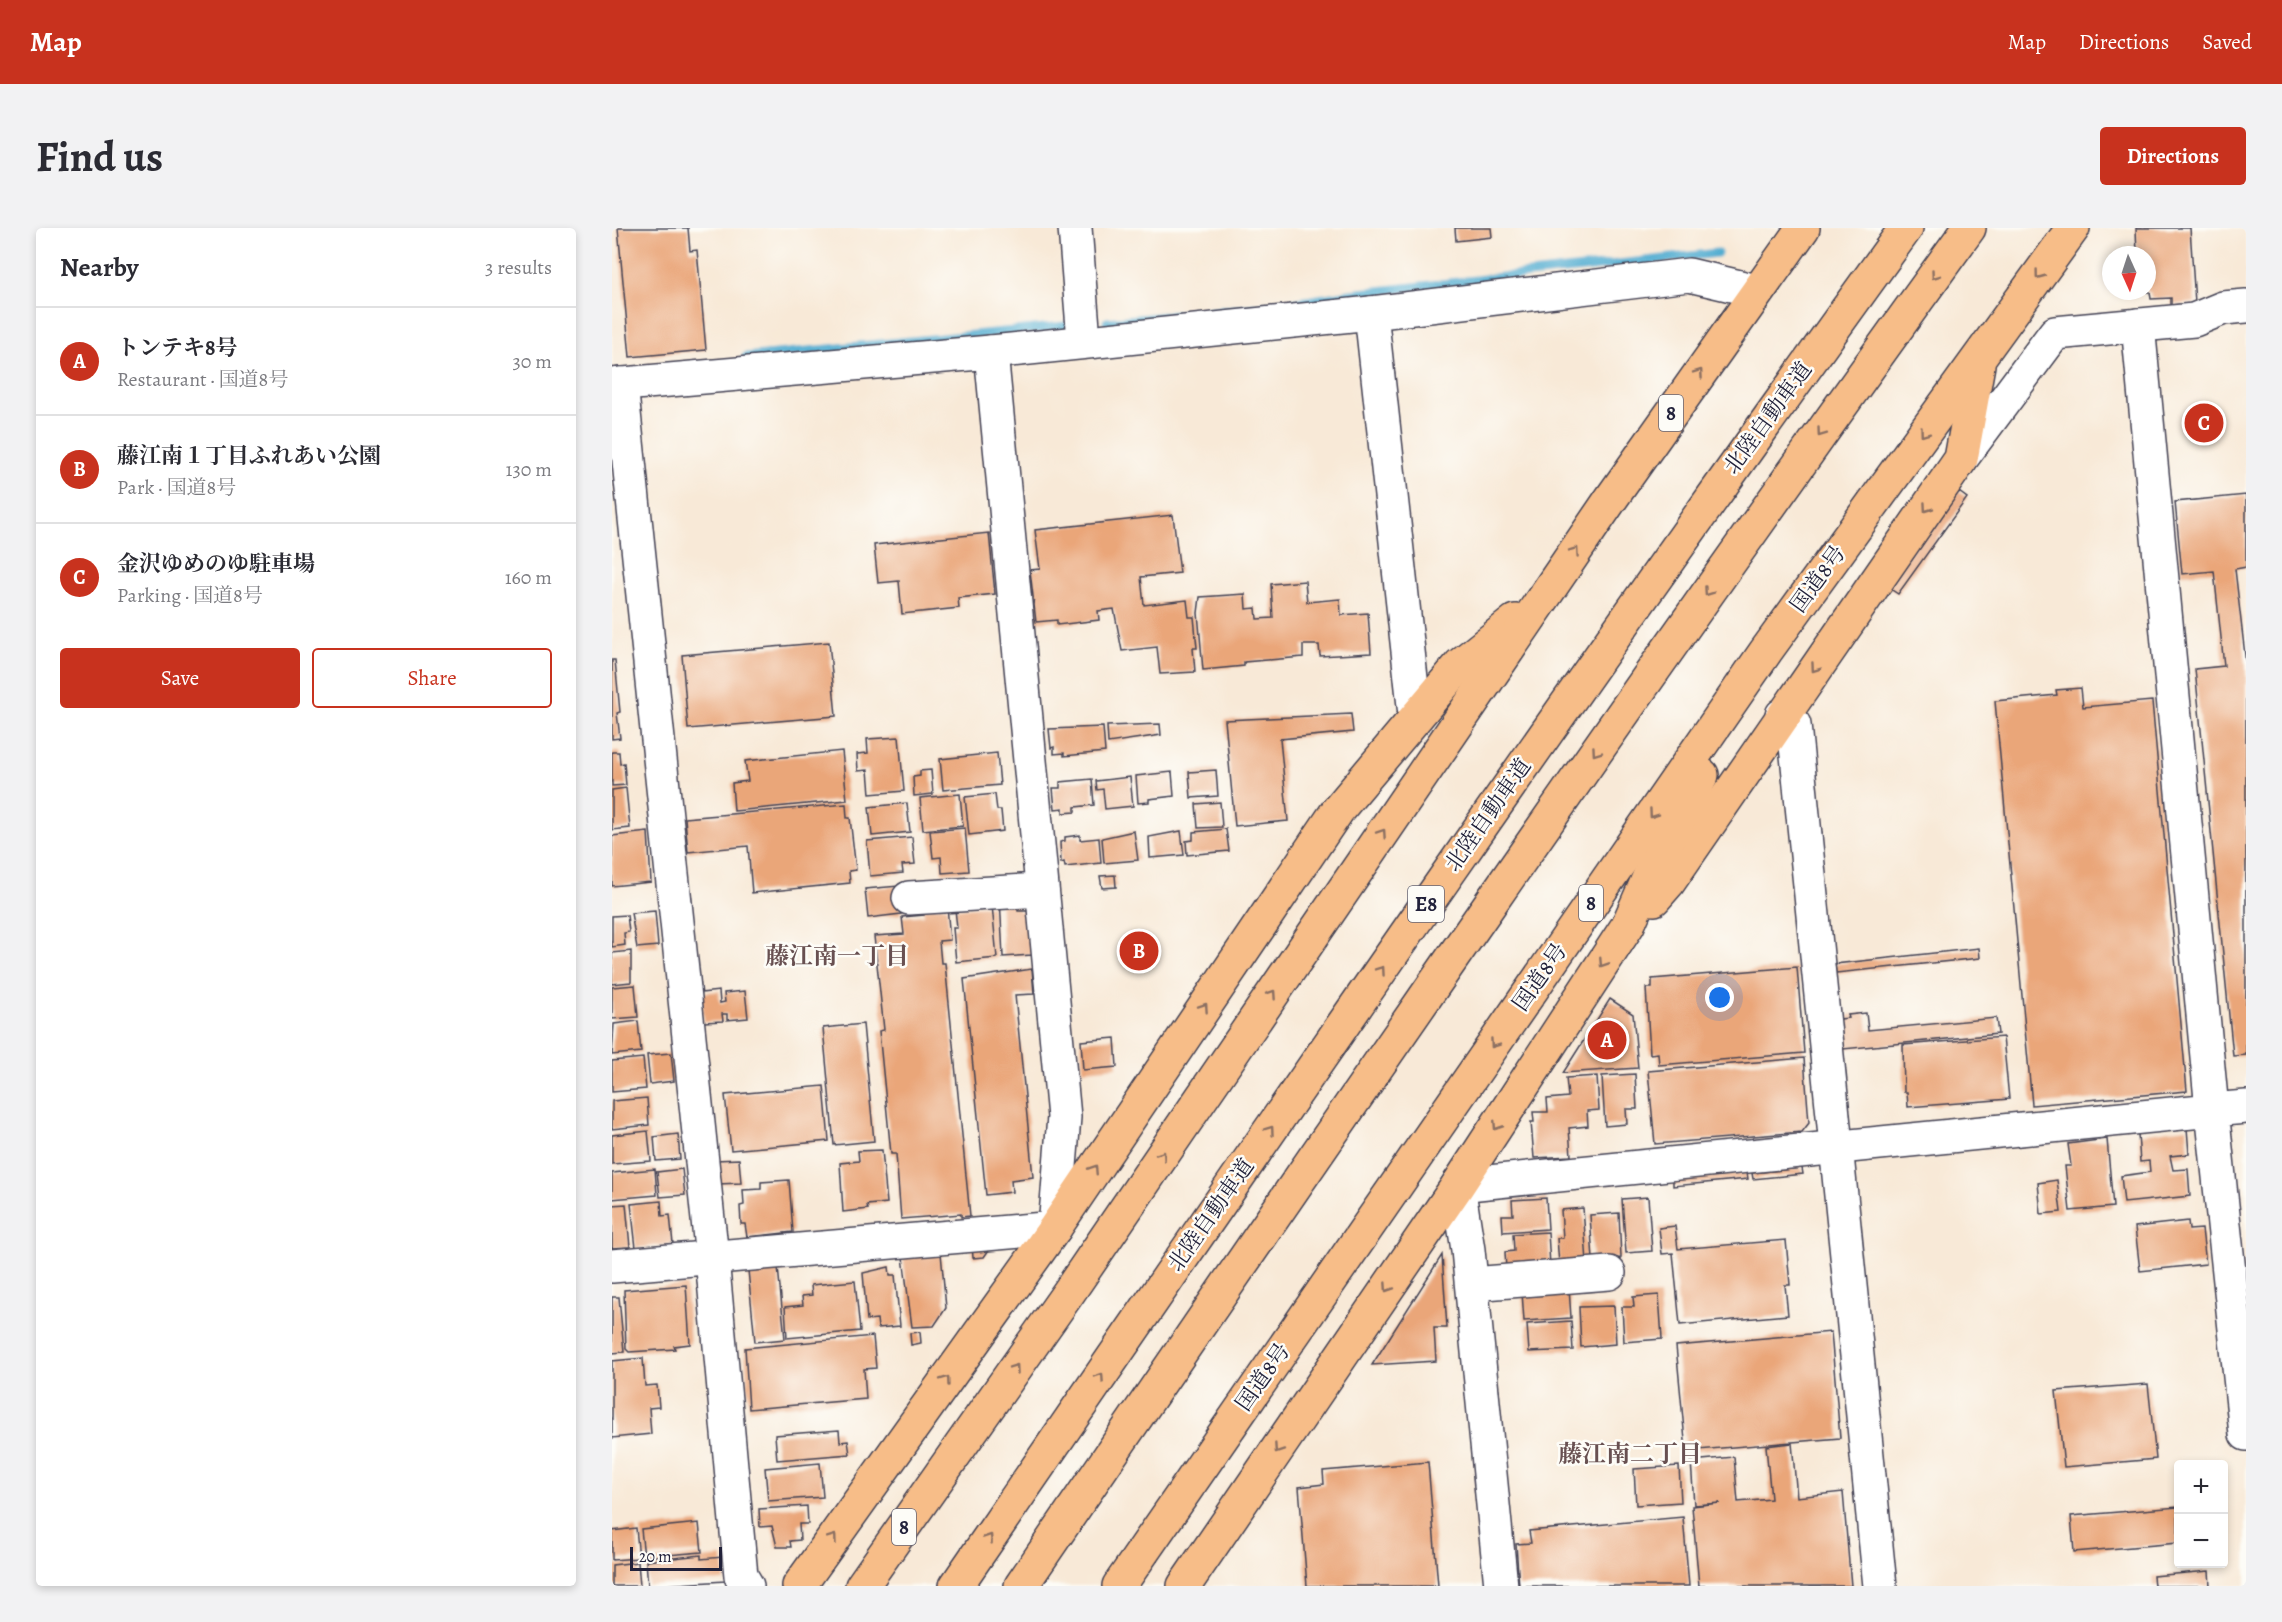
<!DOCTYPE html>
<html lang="en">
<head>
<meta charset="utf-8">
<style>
	body { margin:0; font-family:Alegreya,"Noto Serif JP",serif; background:#f2f2f3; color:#2b2b33 }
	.controls { position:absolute; right:18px; bottom:18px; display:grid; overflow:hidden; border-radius:6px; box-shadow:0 3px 9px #0003 }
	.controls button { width:54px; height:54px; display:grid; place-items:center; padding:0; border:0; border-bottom:2px solid #e1e1e2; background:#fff; color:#2b2b33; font:30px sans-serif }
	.compass { position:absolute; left:1490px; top:18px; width:54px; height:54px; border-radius:50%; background:#fff; box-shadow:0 3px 9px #0003; rotate:177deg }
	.scale { position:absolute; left:18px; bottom:15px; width:92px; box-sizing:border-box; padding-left:6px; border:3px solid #22223b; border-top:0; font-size:16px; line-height:21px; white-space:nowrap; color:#22223b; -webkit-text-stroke:4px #fdfcf7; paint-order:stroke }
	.you { position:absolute; left:1108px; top:770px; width:21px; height:21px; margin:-15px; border:4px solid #fff; border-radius:50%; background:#1a73e8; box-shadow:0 0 0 9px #1a73e833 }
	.badge { display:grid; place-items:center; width:39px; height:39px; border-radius:50%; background:#c8321e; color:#fff; font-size:20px; font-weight:700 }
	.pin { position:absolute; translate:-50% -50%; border:3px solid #fff; box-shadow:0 2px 6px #0006 }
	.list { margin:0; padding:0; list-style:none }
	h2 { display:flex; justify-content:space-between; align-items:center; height:78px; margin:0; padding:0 24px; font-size:26px }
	h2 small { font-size:20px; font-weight:400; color:#7c7c81 }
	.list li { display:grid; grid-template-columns:39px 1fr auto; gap:18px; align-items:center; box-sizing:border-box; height:108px; padding:0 24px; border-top:2px solid #e1e1e2 }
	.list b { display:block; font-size:22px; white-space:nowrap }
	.list p { margin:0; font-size:20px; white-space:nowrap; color:#7c7c81 }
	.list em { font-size:20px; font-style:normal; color:#7c7c81 }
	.actions { display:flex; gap:12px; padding:18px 24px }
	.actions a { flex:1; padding:14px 0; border:2px solid #c8321e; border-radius:6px; text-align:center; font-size:21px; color:#c8321e }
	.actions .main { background:#c8321e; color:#fff }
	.map { position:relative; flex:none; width:1634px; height:1358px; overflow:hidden; border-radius:6px }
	header { display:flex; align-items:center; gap:36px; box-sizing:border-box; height:84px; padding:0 30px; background:#c8321e; color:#fff }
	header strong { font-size:28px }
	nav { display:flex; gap:33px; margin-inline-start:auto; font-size:21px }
	.intro { display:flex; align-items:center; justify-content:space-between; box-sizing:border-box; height:144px; padding:0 36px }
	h1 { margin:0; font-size:42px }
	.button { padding:15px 27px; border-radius:6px; background:#c8321e; color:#fff; font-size:21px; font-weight:700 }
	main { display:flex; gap:36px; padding:0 36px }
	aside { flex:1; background:#fff; border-radius:6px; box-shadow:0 3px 9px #0003 }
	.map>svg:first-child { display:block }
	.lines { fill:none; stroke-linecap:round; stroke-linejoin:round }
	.stream { stroke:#53add1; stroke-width:9 }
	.building { fill:#eaa679 }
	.minor-casing { stroke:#424052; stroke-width:36 }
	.trunk-casing { stroke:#424052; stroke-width:36 }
	.motorway-casing { stroke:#424052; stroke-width:36 }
	.minor { stroke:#fff; stroke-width:33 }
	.trunk { stroke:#f7bd88; stroke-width:33 }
	.motorway { stroke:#f7bd88; stroke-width:33 }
	.oneway { stroke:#8c7062 }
	.labels { text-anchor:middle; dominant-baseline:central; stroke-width:5; stroke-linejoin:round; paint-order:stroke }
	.shield { fill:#fdfcf7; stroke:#646373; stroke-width:1.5 }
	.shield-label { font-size:21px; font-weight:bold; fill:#22223b }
	.street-label { font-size:22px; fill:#22223b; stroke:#fdfcf7 }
	.neighbourhood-label { font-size:24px; font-weight:bold; fill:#685051; stroke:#fdfcf7 }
</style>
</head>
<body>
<header>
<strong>Map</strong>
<nav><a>Map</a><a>Directions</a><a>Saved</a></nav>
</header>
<div class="intro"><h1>Find us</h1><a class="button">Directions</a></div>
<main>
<aside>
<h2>Nearby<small>3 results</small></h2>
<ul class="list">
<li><span class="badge">A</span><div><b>トンテキ8号</b><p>Restaurant · 国道8号</p></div><em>30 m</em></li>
<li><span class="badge">B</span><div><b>藤江南１丁目ふれあい公園</b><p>Park · 国道8号</p></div><em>130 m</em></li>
<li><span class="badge">C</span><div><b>金沢ゆめのゆ駐車場</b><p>Parking · 国道8号</p></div><em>160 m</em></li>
</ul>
<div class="actions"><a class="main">Save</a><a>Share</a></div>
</aside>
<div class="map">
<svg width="1634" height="1358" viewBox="0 0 1634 1358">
	<rect width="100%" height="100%" fill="#fdfcf7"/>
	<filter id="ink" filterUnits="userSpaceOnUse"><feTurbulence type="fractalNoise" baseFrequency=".0167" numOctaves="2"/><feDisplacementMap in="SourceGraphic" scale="12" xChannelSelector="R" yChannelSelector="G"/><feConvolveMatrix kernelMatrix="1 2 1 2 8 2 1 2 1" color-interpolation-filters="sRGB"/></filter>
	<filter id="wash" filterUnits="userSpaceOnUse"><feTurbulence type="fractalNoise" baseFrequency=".008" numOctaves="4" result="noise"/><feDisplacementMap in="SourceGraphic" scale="24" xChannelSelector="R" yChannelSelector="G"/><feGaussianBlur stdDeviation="1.35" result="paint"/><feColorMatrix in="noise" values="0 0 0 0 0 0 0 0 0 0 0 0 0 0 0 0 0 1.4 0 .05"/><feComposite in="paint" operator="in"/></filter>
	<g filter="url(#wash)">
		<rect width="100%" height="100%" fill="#f8e9d7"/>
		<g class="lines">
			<!-- stream -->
			<g class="stream">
				<polyline points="495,94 663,78 739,66 1105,25"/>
				<polyline points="134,129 453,98"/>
			</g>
		</g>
		<g id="blocks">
			<!-- building -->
			<g class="building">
				<polygon points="6,0 76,0 78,23 85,22 94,122 18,129"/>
				<polygon points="843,0 879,0 880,9 844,13"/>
				<polygon points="1524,0 1578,0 1583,75 1559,77 1559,70 1539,71 1538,64 1535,64 1535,27 1525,27"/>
				<polygon points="1343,261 1355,270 1286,366 1274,358"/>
				<polygon points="1634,267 1634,339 1623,341 1634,436 1634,827 1621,828 1583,441 1612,438 1602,343 1570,346 1563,274"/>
				<polygon points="561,287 568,345 529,349 532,377 575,372 577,389 582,389 585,420 581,420 583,444 548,446 545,419 510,423 502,381 486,383 487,392 445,397 445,392 424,394 418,342 428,341 423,302"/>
				<polygon points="377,305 383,366 346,370 347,380 290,386 287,353 266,355 262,317"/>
				<polygon points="693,353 695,374 728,371 729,387 756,385 759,425 708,428 707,417 691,417 691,429 632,434 632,438 591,442 586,385 588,369 633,366 634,381 644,380 645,391 661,390 659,356"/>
				<polygon points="217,414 224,488 76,501 70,427"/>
				<polygon points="0,432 3,432 8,484 5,485 8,510 0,511"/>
				<polygon points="1469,460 1471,479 1540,473 1575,863 1420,877 1383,473 1445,467 1444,462"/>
				<polygon points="739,486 741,504 668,511 676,593 623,598 613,492"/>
				<polygon points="548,496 549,507 496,515 495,498"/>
				<polygon points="491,499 493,524 452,528 452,525 442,526 442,519 439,520 437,501"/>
				<polygon points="287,509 292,563 258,566 256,542 246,543 245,526 256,525 255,511"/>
				<polygon points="230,523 235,572 122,583 120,555 136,553 133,533"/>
				<polygon points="0,524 7,524 8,536 12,535 14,557 0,558"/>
				<polygon points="385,525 388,557 331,562 328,531"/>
				<polygon points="319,542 321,566 302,568 301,549 308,548 308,543"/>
				<polygon points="604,542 606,568 579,570 577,544"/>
				<polygon points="560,544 562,568 537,571 537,574 526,575 524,548"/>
				<polygon points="518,549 521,578 493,581 491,561 485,562 484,553"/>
				<polygon points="480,551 482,577 463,579 463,584 451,585 451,580 443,581 441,560 448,560 448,554"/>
				<polygon points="14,560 18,600 0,602 0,562"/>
				<polygon points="348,566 351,598 311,602 308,570"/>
				<polygon points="383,566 385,582 389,582 391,603 357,607 353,569"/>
				<polygon points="608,574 610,599 586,600 584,576"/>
				<polygon points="295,575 298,604 260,608 257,579"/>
				<polygon points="234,576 235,590 238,590 244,642 237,643 238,655 140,665 136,618 76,624 73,590"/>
				<polygon points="353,600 357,643 330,645 329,629 321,630 318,603"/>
				<polygon points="614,601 617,623 575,627 574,613 581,612 581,604"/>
				<polygon points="522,603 526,632 492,635 490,610"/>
				<polygon points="569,603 572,627 538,630 537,609"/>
				<polygon points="36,604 39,654 0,658 0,608"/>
				<polygon points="468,607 468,612 487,610 489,635 453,639 452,634 449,635 448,614 453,613 453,609"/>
				<polygon points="300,609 303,636 290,637 291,645 258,648 255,613"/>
				<polygon points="503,647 504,659 490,660 488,648"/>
				<polygon points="287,658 289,686 256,690 253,661"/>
				<polygon points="405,669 406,683 417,683 420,727 391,729 388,670"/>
				<polygon points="380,677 385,730 344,734 341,700 345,700 343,681"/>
				<polygon points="335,678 338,712 327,713 329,735 333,735 358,988 349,989 349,986 289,991 284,926 279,926 267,803 272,802 262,708 292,706 290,689 312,687 311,680"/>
				<polygon points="43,683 46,718 25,720 19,685"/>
				<polygon points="15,687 17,704 12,705 13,717 0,719 0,688"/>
				<polygon points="1367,720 1368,730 1224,745 1223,736"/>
				<polygon points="19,723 19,754 0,756 0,725"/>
				<polygon points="1185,739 1192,825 1047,837 1046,825 1038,826 1034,760 1040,760 1040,751"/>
				<polygon points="420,741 422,766 403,767 421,949 399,952 400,964 374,967 352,751"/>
				<polygon points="23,757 26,789 0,791 0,759"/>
				<polygon points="107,763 108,775 113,774 112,765 133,763 136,790 115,792 115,786 110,786 111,793 92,794 89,765"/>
				<polygon points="998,771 1021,786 1026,840 951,845"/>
				<polygon points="1254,785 1256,802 1384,790 1386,806 1231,821 1228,791 1237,790 1236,787"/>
				<polygon points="26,793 29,824 0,827 2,796"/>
				<polygon points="251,796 262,913 222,917 211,800"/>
				<polygon points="1391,809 1397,871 1296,879 1295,864 1292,864 1291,817"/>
				<polygon points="503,810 505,839 471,842 469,813"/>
				<polygon points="59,825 62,853 38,856 35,827"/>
				<polygon points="31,830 34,861 0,864 0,833"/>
				<polygon points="1192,830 1197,895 1190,904 1043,916 1036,843"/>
				<polygon points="1023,846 1025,881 1014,881 1015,896 993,898 990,848"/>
				<polygon points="985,848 987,882 975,883 976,898 957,900 959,928 922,930 919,894 922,894 921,884 936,884 935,871 956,869 954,850"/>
				<polygon points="212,858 217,913 119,922 113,867"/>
				<polygon points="35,870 37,897 0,901 0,873"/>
				<polygon points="1575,900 1577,926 1558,928 1561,942 1576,941 1578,968 1512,975 1509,948 1538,944 1537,933 1528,934 1526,906"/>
				<polygon points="36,903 39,933 0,936 0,907"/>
				<polygon points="66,906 68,931 44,933 42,909"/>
				<polygon points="1495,911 1501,979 1458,983 1453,938 1459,938 1456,916"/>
				<polygon points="270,922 275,975 255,977 256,981 231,984 228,935 247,933 246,923"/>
				<polygon points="127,931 129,955 106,956 104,932"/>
				<polygon points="1190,940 1191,946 1141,951 1140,945"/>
				<polygon points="43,941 45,967 0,971 0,945"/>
				<polygon points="70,941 73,967 48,969 45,944"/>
				<polygon points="1135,945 1136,951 1061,958 1061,952"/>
				<polygon points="177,952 181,1004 135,1009 133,996 129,996 128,978 132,977 131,962 149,961 149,954"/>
				<polygon points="1445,952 1449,984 1429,986 1426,955"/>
				<polygon points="1036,969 1040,1023 1014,1025 1010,971"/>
				<polygon points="934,970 936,1001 891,1004 890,987 901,987 900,972"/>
				<polygon points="49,973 50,988 58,987 61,1016 24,1020 19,976"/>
				<polygon points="14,976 18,1019 0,1020 0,977"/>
				<polygon points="971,980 975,1034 947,1036 945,1010 951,1010 949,982"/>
				<polygon points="1007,985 1009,1030 981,1032 978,987"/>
				<polygon points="1576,993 1577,1002 1590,1001 1594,1036 1528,1043 1523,999"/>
				<polygon points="1063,998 1066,1021 1174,1012 1178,1057 1173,1057 1176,1087 1068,1097 1061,1025 1050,1026 1047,1000"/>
				<polygon points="936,1004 938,1038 894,1041 893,1024 902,1023 901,1006"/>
				<polygon points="360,1016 379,1019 372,1029 361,1030"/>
				<polygon points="329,1025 334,1080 322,1098 300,1099 291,1029"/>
				<polygon points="830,1027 835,1100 822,1100 824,1133 760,1137"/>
				<polygon points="166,1039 173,1111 143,1114 136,1042"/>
				<polygon points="277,1039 278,1047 283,1047 288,1098 266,1100 265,1091 255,1092 251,1045"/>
				<polygon points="243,1053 248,1103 175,1110 173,1079 191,1077 190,1068 200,1067 199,1057"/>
				<polygon points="74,1057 78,1116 62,1118 63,1121 17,1124 14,1121 12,1062"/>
				<polygon points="957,1060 959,1090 912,1093 910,1064"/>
				<polygon points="1047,1067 1050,1111 1012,1114 1010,1079 1022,1079 1021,1069"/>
				<polygon points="0,1069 7,1069 12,1124 0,1125"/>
				<polygon points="1002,1078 1004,1116 969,1119 967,1079"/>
				<polygon points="959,1093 961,1122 917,1124 915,1096"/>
				<polygon points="308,1104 309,1115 299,1117 298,1105"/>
				<polygon points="1219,1104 1228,1210 1074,1223 1064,1118"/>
				<polygon points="261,1108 264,1140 252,1141 254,1171 137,1181 133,1120"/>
				<polygon points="31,1130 33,1158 45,1157 47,1179 37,1180 39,1206 0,1210 0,1133"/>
				<polygon points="1536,1156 1544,1231 1452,1239 1444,1163"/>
				<polygon points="227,1202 228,1214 236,1213 238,1226 165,1232 163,1207"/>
				<polygon points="1180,1215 1185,1269 1231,1264 1239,1358 1087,1358 1080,1278 1108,1275 1082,1277 1079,1233 1122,1229 1126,1274 1159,1271 1154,1218"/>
				<polygon points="816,1234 826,1358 695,1358 687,1259 712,1256 711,1243"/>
				<polygon points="208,1235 211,1269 156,1273 153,1240"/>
				<polygon points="1067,1238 1069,1274 1024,1277 1022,1241"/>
				<polygon points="195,1278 196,1296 187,1296 188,1312 178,1313 179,1319 165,1319 160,1298 148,1299 147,1281"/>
				<polygon points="1566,1279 1566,1315 1462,1324 1459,1288"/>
				<polygon points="1071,1289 1077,1358 907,1358 904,1316 919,1315 917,1303"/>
				<polygon points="87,1295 90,1324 32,1329 29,1301"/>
				<polygon points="24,1300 27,1330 0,1332 0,1303"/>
				<polygon points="89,1327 89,1331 111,1329 113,1353 36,1358 34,1333"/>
				<polygon points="26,1334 28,1358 0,1358 0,1337"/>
				<polygon points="1597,1343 1598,1358 1542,1358 1541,1348"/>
			</g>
		</g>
	</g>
	<g filter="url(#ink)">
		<use href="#blocks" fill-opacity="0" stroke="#424052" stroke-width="1.5"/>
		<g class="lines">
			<defs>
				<g id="minor">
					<polyline points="463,0 472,112"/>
					<polyline points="759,85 803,487"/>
					<polyline points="9,156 100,1030 129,1348 135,1358"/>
					<polyline points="0,157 379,124 759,85 1077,47 1145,63"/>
					<polyline points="1349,231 1443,105 1582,92 1611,80 1634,78"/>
					<polyline points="1170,487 1182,497 1268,1358"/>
					<polyline points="297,670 428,662"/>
					<polyline points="1634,879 1600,882 1634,1206"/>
					<polyline points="0,1038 443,1000 452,889 379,124"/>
					<polyline points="860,1056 997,1045"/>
					<polyline points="889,1358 856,1022 846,957 1600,882 1526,97"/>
				</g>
				<g id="trunk">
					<polyline points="1042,671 1056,655 1349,231 1366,137"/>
					<polyline points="187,1358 443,1000 726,582 848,437 903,393"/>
					<polyline points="250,1358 457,1064 1001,268 1191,0"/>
					<polyline points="507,1358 1154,423 1461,0"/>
					<polyline points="572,1358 846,957 1016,697 1041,640 1090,547"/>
				</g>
				<g id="motorway">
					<path d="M344,1358C657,903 970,447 1294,0"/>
					<path d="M409,1358C720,902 1033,447 1357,0"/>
				</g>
			</defs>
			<!-- minor casing -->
			<use href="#minor" class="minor-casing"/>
			<!-- trunk casing -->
			<use href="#trunk" class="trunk-casing"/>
			<!-- motorway casing -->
			<use href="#motorway" class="motorway-casing"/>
			<!-- minor -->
			<use href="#minor" class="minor"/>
			<!-- trunk -->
			<use href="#trunk" class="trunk"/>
			<!-- motorway -->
			<use href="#motorway" class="motorway"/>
		</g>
		<!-- one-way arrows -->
		<defs><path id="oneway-chevron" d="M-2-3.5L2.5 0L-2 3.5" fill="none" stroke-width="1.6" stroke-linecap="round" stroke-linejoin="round" transform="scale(1.5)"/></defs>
		<g class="oneway">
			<use href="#oneway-chevron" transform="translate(1323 47) rotate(126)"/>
			<use href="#oneway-chevron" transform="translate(1427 47) rotate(127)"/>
			<use href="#oneway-chevron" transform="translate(1087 145) rotate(-55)"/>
			<use href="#oneway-chevron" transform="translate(1209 205) rotate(126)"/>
			<use href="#oneway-chevron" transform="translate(1312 205) rotate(126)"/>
			<use href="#oneway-chevron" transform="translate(1315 280) rotate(125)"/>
			<use href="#oneway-chevron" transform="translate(963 323) rotate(-55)"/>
			<use href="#oneway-chevron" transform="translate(1096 364) rotate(125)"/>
			<use href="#oneway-chevron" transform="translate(1203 440) rotate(125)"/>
			<use href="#oneway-chevron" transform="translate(984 524) rotate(125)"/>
			<use href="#oneway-chevron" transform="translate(1041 586) rotate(125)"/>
			<use href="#oneway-chevron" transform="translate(770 605) rotate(-56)"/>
			<use href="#oneway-chevron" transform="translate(991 735) rotate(123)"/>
			<use href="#oneway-chevron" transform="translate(769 742) rotate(-55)"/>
			<use href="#oneway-chevron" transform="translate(660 766) rotate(-56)"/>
			<use href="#oneway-chevron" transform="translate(592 779) rotate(-56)"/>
			<use href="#oneway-chevron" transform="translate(882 816) rotate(125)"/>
			<use href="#oneway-chevron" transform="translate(885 898) rotate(123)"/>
			<use href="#oneway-chevron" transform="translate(658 902) rotate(-55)"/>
			<use href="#oneway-chevron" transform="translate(550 927) rotate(-56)"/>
			<use href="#oneway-chevron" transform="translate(482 941) rotate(-57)"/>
			<use href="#oneway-chevron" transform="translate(776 1060) rotate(124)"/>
			<use href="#oneway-chevron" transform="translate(403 1140) rotate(-55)"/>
			<use href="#oneway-chevron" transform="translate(488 1149) rotate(-56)"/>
			<use href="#oneway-chevron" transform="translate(334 1152) rotate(-54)"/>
			<use href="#oneway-chevron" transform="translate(666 1221) rotate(124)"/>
			<use href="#oneway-chevron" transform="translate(221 1310) rotate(-54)"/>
			<use href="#oneway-chevron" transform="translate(377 1310) rotate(-56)"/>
		</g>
	</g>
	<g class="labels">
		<!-- shield labels -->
		<g class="shield">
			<rect x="1047" y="167" width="24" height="36" rx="4.5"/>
			<rect x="967" y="657" width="24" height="36" rx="4.5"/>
			<rect x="796" y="658" width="36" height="36" rx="4.5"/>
			<rect x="280" y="1281" width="24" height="36" rx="4.5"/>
		</g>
		<g class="shield-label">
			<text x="1059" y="185">8</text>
			<text x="979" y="675">8</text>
			<text x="814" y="676">E8</text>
			<text x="292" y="1299">8</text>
		</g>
		<!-- street labels -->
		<g class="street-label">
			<text transform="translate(1156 190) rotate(-54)">北陸自動車道</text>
			<text transform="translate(1206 351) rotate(-54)">国道8号</text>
			<text transform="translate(876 587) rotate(-55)">北陸自動車道</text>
			<text transform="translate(928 749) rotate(-55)">国道8号</text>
			<text transform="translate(599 987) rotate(-55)">北陸自動車道</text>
			<text transform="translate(651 1149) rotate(-55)">国道8号</text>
		</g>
		<!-- neighbourhood labels -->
		<g class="neighbourhood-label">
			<text x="225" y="728">藤江南一丁目</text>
			<text x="1018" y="1226">藤江南二丁目</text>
		</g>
	</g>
</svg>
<div class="controls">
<button>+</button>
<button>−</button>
</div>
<svg class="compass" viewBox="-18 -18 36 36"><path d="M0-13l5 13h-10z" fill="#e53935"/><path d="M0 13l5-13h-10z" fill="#7c7c81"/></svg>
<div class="scale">20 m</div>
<div class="you"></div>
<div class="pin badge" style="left:995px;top:812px">A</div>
<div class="pin badge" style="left:527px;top:723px">B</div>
<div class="pin badge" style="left:1592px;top:195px">C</div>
</div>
</main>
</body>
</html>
